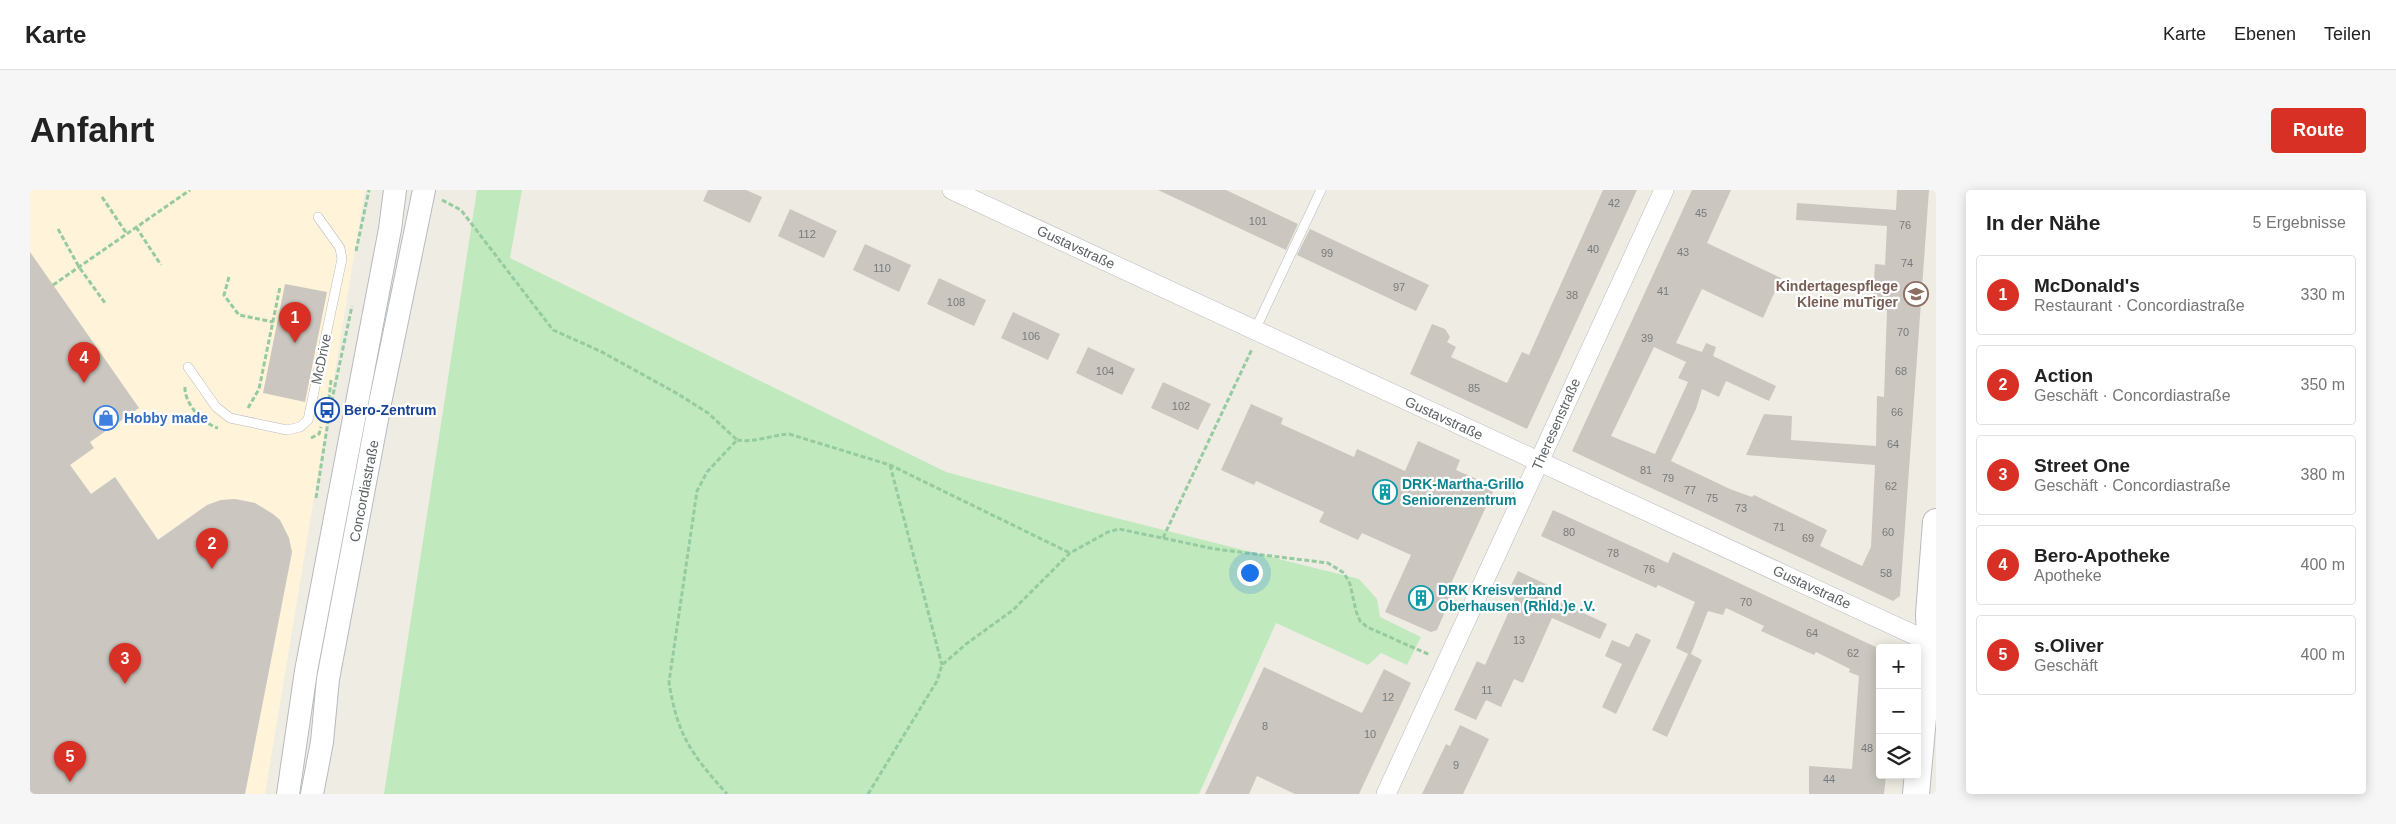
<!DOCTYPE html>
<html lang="de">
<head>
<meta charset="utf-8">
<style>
	body { margin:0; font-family:Helvetica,sans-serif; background:#f6f6f6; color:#222 }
	.controls { position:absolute; right:15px; bottom:15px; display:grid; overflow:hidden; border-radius:5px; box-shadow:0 2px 12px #0003 }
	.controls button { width:45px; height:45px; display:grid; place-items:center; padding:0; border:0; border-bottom:1px solid #e0e0e0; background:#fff; color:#222; font:25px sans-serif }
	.you { position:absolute; left:1219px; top:382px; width:18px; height:18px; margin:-12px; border:4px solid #fff; border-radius:50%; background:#1a73e8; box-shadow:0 0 0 8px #1a73e833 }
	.badge { display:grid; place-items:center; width:32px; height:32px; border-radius:50%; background:#d93025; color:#fff; font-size:16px; font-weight:700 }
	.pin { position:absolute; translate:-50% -41px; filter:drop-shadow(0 1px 2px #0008) }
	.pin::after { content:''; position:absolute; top:26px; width:18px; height:15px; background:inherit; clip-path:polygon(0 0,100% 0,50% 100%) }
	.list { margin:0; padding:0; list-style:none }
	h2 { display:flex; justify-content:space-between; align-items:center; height:65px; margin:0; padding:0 20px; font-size:21px }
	h2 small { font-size:16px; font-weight:400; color:#767676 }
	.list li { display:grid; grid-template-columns:32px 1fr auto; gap:15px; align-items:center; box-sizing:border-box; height:80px; margin:0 10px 10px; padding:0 10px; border:1px solid #e0e0e0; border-radius:5px }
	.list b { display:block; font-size:19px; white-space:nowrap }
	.list p { margin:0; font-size:16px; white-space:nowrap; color:#767676 }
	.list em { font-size:16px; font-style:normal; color:#767676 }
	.icon { flex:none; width:28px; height:28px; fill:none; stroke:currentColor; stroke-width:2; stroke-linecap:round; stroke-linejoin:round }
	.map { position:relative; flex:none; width:1906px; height:604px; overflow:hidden; border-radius:5px }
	header { display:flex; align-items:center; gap:30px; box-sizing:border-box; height:70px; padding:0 25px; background:#fff; border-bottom:1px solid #e0e0e0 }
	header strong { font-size:24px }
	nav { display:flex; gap:28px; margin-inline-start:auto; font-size:18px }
	.intro { display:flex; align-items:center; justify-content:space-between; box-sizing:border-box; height:120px; padding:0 30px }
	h1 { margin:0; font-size:35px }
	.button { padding:12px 22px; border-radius:5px; background:#d93025; color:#fff; font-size:18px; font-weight:700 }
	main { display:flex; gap:30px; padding:0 30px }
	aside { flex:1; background:#fff; border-radius:5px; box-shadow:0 2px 12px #0003 }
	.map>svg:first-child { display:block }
	.commercial { fill:#fff3d9 }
	.green { fill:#c1e9be }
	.building { fill:#cbc7c0; fill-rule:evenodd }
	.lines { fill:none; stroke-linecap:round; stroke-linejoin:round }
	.service-casing { stroke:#b6babf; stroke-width:10 }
	.minor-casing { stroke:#b6babf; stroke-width:20 }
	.tertiary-casing { stroke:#b6babf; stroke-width:24 }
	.secondary-casing { stroke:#b7bbc1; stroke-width:28 }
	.path { stroke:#96cba1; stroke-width:3; stroke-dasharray:5 2.5; stroke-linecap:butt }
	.service { stroke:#fff; stroke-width:9 }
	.minor { stroke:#fff; stroke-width:19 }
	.tertiary { stroke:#fff; stroke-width:22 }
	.secondary { stroke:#fff; stroke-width:26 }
	.labels { text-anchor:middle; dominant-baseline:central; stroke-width:4.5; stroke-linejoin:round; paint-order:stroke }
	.number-label { font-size:11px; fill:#777a7c }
	.street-label { font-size:14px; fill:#5b6165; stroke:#fff }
	.education-label { font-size:14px; font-weight:bold; fill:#785e54; stroke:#fff; text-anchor:end }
	.transit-label { font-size:14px; font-weight:bold; fill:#164399; stroke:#fff; text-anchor:start }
	.shop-label { font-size:14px; font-weight:bold; fill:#366cbe; stroke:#fff; text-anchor:start }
	.culture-label { font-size:14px; font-weight:bold; fill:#0d838f; stroke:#fff; text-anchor:start }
</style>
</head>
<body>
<header>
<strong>Karte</strong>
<nav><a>Karte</a><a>Ebenen</a><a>Teilen</a></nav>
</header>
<div class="intro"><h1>Anfahrt</h1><a class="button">Route</a></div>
<main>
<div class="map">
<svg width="1906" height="604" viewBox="0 0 1906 604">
	<rect width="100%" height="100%" fill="#efece3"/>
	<!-- commercial -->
	<polygon class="commercial" points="0,0 335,0 235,604 215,604 262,363 259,348 250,330 243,324 225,313 205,309 191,310 177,315 128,349 85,287 61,304 40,275 60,252 109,218 0,62"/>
	<!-- green -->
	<polygon class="green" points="447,0 492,0 480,68 916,282 1062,322 1329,389 1347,409 1350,427 1391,447 1377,475 1351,463 1338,475 1246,433 1169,604 354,604"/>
	<!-- building -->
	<g class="building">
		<polygon points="678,0 716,0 732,7 720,33 673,11"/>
		<polygon points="1128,0 1196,0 1268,34 1256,60"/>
		<polygon points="1573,0 1607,0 1497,239 1380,184 1402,134 1415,139 1420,147 1417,152 1426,157 1421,167 1477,193 1492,162 1499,165"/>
		<path d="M1662,0H1701L1677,53L1751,88L1733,128L1672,99L1646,153L1672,162L1676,153L1686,157L1683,166L1746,196L1739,211L1696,191L1689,207L1672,199L1666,219L1641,271L1700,299L1722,307L1724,305L1797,340L1790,356L1832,376L1841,357L1845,275L1716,265L1734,224L1762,226L1761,250L1846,256L1847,206L1854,207L1857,120L1842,119L1845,74L1855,75L1857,36L1766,30L1767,13L1866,20L1867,0H1899L1870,406L1863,411L1542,261ZM1624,157L1656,172L1648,188L1658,192L1625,264L1581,246Z"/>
		<polygon points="760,19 807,41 794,68 748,46"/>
		<polygon points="1280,39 1399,95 1386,121 1267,65"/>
		<polygon points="835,54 881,75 869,102 823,80"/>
		<polygon points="0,62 109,218 60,252 64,258 40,275 61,304 85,287 128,350 177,315 191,310 205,309 225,313 243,324 250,330 259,348 262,362 215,604 0,604"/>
		<polygon points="909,88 956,110 944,136 897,114"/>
		<polygon points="255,94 297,102 275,212 233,203"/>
		<polygon points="983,122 1030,144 1018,170 971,148"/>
		<polygon points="1058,157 1105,179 1092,205 1046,183"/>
		<polygon points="1133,192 1181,214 1168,240 1121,218"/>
		<polygon points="1221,214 1253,228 1251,234 1324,267 1327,259 1375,281 1388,251 1430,270 1426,280 1465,297 1419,398 1424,401 1407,440 1401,442 1355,422 1381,365 1332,343 1328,350 1289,332 1294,322 1226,291 1224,295 1191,280"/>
		<polygon points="1523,320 1638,373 1643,362 1850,459 1850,585 1856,585 1854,604 1779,604 1779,576 1822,579 1829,486 1819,482 1820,479 1786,462 1784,465 1731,441 1734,436 1696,418 1693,425 1678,421 1661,464 1672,470 1637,547 1622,540 1658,464 1646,458 1665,412 1628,395 1626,398 1511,346"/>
		<polygon points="1488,381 1526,399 1521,408 1577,434 1570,449 1522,428 1493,493 1484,489 1471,517 1456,510 1446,530 1424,520 1447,471 1455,475 1485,408 1477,404"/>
		<polygon points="1606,443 1621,450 1586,524 1572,517 1592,474 1575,466 1582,450 1599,457"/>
		<polygon points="1234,477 1332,523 1354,479 1381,493 1329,604 1265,604 1227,586 1219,604 1175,604"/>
		<polygon points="1430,535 1459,549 1433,604 1392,604 1416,554 1420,556"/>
	</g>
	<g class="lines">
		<defs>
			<g id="service">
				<polyline points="1225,140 1291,0"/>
				<polyline points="158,177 186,217 200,228 257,240 270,237 278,230 312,69 310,58 288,27"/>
			</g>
			<g id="minor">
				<polyline points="922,0 1906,455"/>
				<polyline points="1356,604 1634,0"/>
			</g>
			<g id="tertiary">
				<polyline points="258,604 276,481 360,39 365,0"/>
				<polyline points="282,604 292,552 298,489 350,213 394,0"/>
			</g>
			<polyline id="secondary" points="1886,604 1900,451 1899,424 1906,332"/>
		</defs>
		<!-- service casing -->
		<use href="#service" class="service-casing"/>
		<!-- minor casing -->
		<use href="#minor" class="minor-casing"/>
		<!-- tertiary casing -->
		<use href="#tertiary" class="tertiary-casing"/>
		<!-- secondary casing -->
		<use href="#secondary" class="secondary-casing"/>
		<!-- path -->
		<g class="path">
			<polyline points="72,7 97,44"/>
			<path d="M412,10L431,20L523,140L570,161L648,204L678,223L707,250L677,282L667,301L639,492C647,545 662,565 697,604"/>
			<polyline points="106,37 131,75"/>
			<polyline points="28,39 49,77 75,113"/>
			<polyline points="326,61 339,0"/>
			<polyline points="199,87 194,105 209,125 243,132"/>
			<polyline points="23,95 160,0"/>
			<path d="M155,197C154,213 173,234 188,238"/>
			<polyline points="218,218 229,199 250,97"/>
			<polyline points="295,224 298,218 301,190"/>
			<polyline points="281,248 289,244 291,237"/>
			<path d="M707,250C725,253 741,245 759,244L860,275L1040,363"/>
			<polyline points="860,275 912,475"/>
			<polyline points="286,308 300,219 322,116"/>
			<polyline points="1133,348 1222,159"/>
			<polyline points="838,604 907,491 912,475 936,454 983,420 1040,363 1078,342 1089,339 1185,359 1298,373 1314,383 1320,394 1326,421 1330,431 1337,437 1400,465"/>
		</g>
		<!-- service -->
		<use href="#service" class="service"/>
		<!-- minor -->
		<use href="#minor" class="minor"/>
		<!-- tertiary -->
		<use href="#tertiary" class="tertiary"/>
		<!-- secondary -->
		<use href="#secondary" class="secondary"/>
	</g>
	<!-- icons -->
	<defs>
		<symbol id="school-ring" viewBox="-11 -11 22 22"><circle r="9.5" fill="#fff" stroke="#8d6e63" stroke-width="1.5"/><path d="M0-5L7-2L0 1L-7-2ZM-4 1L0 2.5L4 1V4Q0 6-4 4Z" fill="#8d6e63"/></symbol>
		<symbol id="bus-ring" viewBox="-11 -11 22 22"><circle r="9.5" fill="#fff" stroke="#1a4fb4" stroke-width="1.5"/><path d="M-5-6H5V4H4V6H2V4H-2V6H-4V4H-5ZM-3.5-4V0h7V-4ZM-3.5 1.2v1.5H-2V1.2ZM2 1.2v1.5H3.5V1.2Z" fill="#1a4fb4"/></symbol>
		<symbol id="shop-ring" viewBox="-11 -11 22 22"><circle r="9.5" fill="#fff" stroke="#3f7fe0" stroke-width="1.5"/><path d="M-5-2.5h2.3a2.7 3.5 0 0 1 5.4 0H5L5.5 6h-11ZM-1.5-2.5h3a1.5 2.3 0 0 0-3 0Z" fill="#3f7fe0"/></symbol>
		<symbol id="building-ring" viewBox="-11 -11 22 22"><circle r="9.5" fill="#fff" stroke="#0f9aa8" stroke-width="1.5"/><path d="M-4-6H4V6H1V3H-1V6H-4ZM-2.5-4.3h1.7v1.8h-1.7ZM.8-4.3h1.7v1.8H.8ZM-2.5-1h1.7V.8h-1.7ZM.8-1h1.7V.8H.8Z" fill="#0f9aa8"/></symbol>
	</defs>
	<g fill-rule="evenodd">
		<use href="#school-ring" x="1872" y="90" width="28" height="28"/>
		<use href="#bus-ring" x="283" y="206" width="28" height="28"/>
		<use href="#shop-ring" x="62" y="214" width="28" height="28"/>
		<use href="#building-ring" x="1341" y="288" width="28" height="28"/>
		<use href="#building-ring" x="1377" y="394" width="28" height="28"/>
	</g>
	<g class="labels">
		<!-- number labels -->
		<g class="number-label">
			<text x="1584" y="13">42</text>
			<text x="1671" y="23">45</text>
			<text x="1228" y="31">101</text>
			<text x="1875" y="35">76</text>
			<text x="777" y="44">112</text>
			<text x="1563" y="59">40</text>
			<text x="1653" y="62">43</text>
			<text x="1297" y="63">99</text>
			<text x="1877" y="73">74</text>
			<text x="852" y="78">110</text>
			<text x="1369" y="97">97</text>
			<text x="1633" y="101">41</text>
			<text x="1542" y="105">38</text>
			<text x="926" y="112">108</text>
			<text x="1873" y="142">70</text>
			<text x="1001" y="146">106</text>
			<text x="1617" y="148">39</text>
			<text x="1075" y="181">104</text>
			<text x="1871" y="181">68</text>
			<text x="1444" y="198">85</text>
			<text x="1151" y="216">102</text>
			<text x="1867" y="222">66</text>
			<text x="1863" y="254">64</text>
			<text x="1616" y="280">81</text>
			<text x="1638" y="288">79</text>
			<text x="1861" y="296">62</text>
			<text x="1660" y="300">77</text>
			<text x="1682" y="308">75</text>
			<text x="1711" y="318">73</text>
			<text x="1749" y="337">71</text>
			<text x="1539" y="342">80</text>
			<text x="1858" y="342">60</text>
			<text x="1778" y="348">69</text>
			<text x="1583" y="363">78</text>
			<text x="1619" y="379">76</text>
			<text x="1856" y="383">58</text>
			<text x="1716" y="412">70</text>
			<text x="1782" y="443">64</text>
			<text x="1489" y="450">13</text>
			<text x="1823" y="463">62</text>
			<text x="1457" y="500">11</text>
			<text x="1358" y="507">12</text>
			<text x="1235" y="536">8</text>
			<text x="1340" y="544">10</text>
			<text x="1837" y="558">48</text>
			<text x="1426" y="575">9</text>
			<text x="1799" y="589">44</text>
		</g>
		<!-- street labels -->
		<g class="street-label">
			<text transform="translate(1046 57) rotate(25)">Gustavstraße</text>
			<text transform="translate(291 169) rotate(-78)">McDrive</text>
			<text transform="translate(1414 228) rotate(25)">Gustavstraße</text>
			<text transform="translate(1526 234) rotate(-66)">Theresenstraße</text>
			<text transform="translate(334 301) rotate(-79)">Concordiastraße</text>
			<text transform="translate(1782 397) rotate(25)">Gustavstraße</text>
		</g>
		<!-- education labels -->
		<g class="education-label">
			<text x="1868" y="96">Kindertagespflege<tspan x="1868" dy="16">Kleine muTiger</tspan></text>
		</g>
		<!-- transit labels -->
		<g class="transit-label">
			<text x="314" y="220">Bero-Zentrum</text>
		</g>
		<!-- shop labels -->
		<g class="shop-label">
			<text x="94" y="228">Hobby made</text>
		</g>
		<!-- culture labels -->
		<g class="culture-label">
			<text x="1372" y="294">DRK-Martha-Grillo<tspan x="1372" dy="16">Seniorenzentrum</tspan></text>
			<text x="1408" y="400">DRK Kreisverband<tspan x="1408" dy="16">Oberhausen (Rhld.)e .V.</tspan></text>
		</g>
	</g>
</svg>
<div class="controls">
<button>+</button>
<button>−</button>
<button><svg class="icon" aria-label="layers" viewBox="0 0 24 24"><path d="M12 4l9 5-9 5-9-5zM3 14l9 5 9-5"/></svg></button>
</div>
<div class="you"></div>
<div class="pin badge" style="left:265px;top:153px">1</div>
<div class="pin badge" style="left:182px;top:379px">2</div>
<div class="pin badge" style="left:95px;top:494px">3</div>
<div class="pin badge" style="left:54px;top:193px">4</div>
<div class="pin badge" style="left:40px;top:592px">5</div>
</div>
<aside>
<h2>In der Nähe<small>5 Ergebnisse</small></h2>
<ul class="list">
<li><span class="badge">1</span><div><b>McDonald's</b><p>Restaurant · Concordiastraße</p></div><em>330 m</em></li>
<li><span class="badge">2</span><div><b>Action</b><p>Geschäft · Concordiastraße</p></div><em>350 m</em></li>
<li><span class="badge">3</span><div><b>Street One</b><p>Geschäft · Concordiastraße</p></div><em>380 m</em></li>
<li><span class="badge">4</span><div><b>Bero-Apotheke</b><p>Apotheke</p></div><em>400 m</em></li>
<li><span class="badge">5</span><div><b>s.Oliver</b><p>Geschäft</p></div><em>400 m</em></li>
</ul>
</aside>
</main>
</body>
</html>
